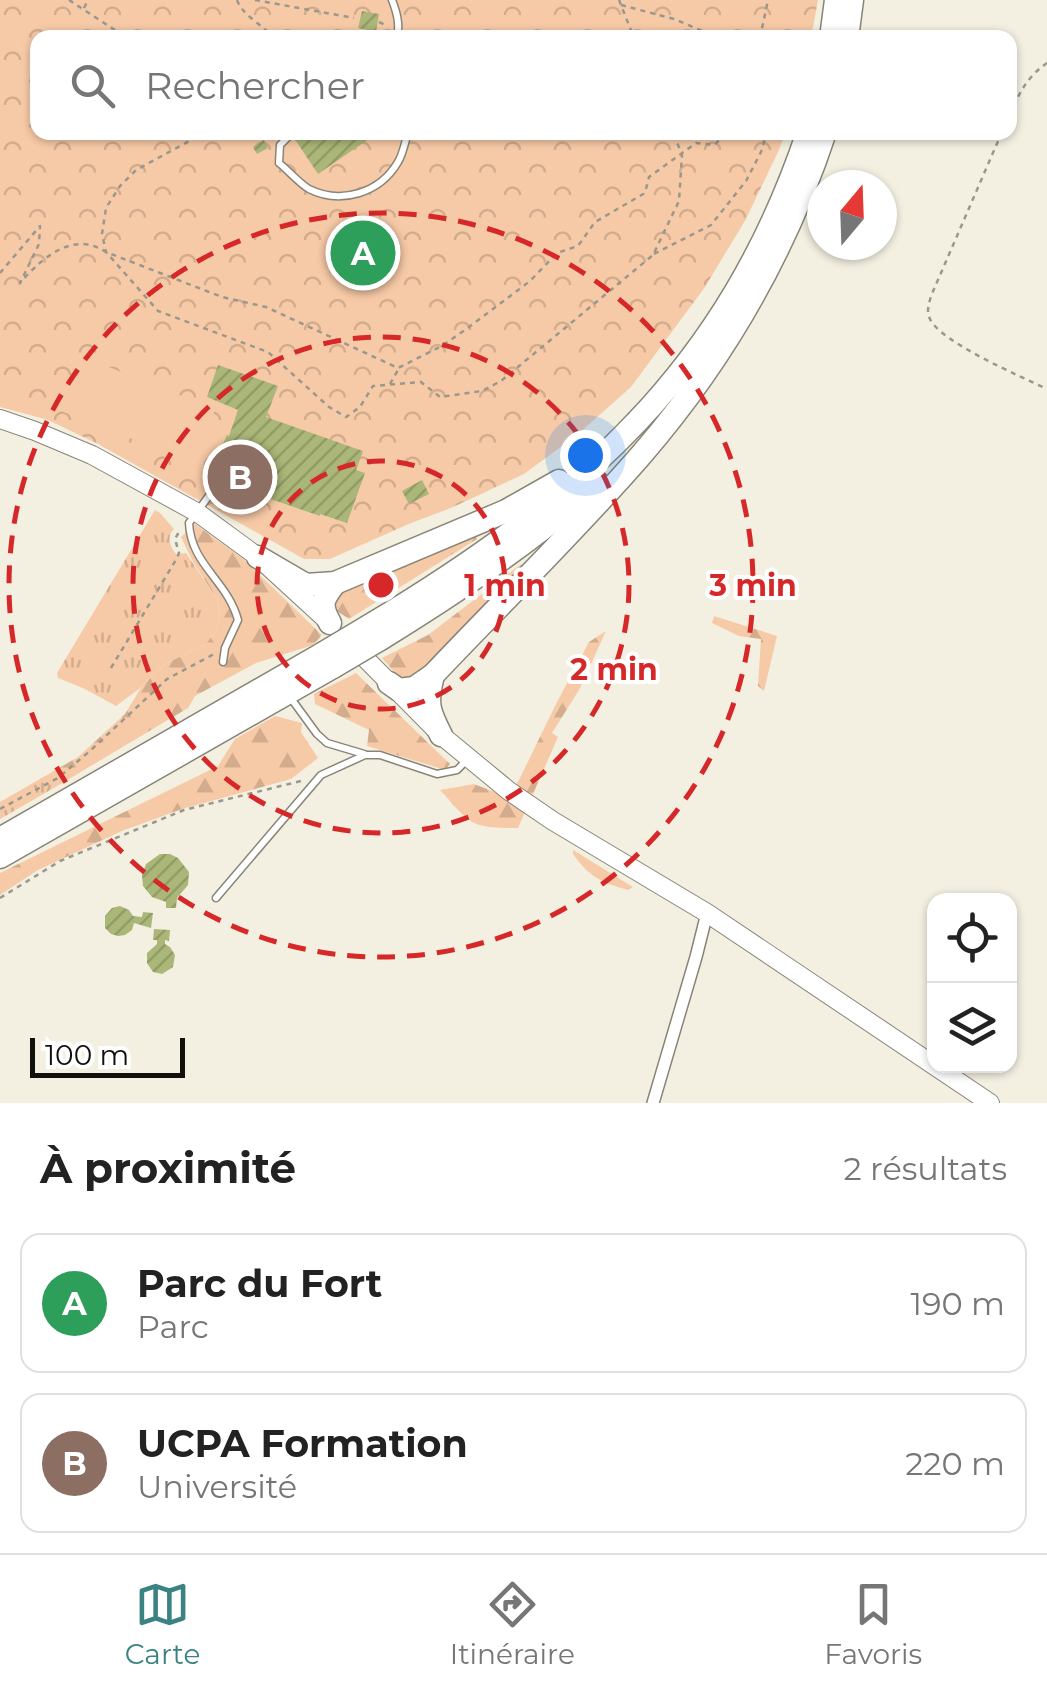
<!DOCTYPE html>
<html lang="fr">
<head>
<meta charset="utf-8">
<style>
	body { margin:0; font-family:Montserrat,sans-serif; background:#f6f6f6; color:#222 }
	.controls { position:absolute; right:30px; bottom:30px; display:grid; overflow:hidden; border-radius:20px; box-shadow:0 2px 8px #0004 }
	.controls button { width:90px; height:90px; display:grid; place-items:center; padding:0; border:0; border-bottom:2px solid #e0e0e0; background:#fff; color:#222; font:50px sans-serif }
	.compass { position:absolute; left:807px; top:170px; width:90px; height:90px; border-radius:50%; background:#fff; box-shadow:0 2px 8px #0004; rotate:19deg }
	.scale { position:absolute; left:30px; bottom:25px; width:155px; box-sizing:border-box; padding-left:10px; border:5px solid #11100b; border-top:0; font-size:28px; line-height:35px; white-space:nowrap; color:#11100b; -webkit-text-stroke:8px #fff; paint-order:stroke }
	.you { position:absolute; left:585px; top:455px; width:35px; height:35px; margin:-25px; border:8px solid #fff; border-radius:50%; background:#1a73e8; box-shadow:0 0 0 15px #1a73e833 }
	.badge { display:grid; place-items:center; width:65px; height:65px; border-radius:50%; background:#3b8383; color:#fff; font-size:32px; font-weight:700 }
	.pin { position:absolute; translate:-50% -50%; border:5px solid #fff; box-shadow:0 2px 10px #0006 }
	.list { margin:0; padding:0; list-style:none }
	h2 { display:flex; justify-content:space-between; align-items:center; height:130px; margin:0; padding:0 40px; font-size:42px }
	h2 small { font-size:32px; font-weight:400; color:#767676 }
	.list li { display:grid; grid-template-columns:65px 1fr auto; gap:30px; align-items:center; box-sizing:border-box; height:140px; margin:0 20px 20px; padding:0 20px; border:2px solid #e0e0e0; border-radius:20px }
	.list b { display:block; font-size:38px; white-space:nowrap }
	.list p { margin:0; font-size:32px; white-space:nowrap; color:#767676 }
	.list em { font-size:32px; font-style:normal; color:#767676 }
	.icon { flex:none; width:55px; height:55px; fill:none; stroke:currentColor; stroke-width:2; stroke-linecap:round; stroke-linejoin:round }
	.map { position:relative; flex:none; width:1047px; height:1103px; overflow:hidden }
	.search { position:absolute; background:#fff; box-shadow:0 2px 8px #0004; left:30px; right:30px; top:30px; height:110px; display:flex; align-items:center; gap:25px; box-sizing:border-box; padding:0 35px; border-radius:20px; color:#767676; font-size:38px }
	.sheet { height:450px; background:#fff }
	nav { display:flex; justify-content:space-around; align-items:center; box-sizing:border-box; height:140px; border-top:2px solid #e0e0e0; background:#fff; font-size:28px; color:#767676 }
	nav a { display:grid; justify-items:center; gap:5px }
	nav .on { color:#3b8383 }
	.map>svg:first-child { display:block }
	.grass { fill:url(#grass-tufts) }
	.forest { fill:url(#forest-firs) }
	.park { fill:url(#park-crowns) }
	.pitch { fill:#f7caa7 }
	.building { fill:url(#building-hatch) }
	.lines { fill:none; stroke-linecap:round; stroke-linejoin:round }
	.lane-casing { stroke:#888578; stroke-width:9 }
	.street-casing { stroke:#888578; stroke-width:14 }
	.secondary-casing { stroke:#888578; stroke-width:20 }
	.highway-casing { stroke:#888578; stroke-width:25 }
	.path { stroke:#9a988d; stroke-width:2.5; stroke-dasharray:5 5; stroke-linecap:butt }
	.lane { stroke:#fff; stroke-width:6 }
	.street { stroke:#fff; stroke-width:11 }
	.secondary { stroke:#fff; stroke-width:18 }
	.highway { stroke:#fff; stroke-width:22 }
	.highway-bridge-casing { stroke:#888578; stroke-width:25; stroke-linecap:butt }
	.highway-bridge { stroke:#fff; stroke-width:22 }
	.ring { fill:none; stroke:#d62828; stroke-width:5; stroke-dasharray:18 12 }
	.centre { fill:#d62828; stroke:#fff; stroke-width:5 }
	.ring-label { font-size:30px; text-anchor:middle; font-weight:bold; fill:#d62828; stroke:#fff; stroke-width:8; stroke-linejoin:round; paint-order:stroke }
</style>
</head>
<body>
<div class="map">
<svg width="1047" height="1103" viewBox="0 0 1047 1103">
	<defs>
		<pattern id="grass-tufts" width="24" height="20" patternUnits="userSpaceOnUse" patternTransform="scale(2.5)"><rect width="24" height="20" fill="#f7caa7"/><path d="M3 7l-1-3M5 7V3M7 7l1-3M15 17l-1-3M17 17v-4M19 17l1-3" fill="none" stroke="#d3ac8e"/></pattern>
		<pattern id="forest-firs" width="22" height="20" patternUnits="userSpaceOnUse" patternTransform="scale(2.5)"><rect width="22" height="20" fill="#f7caa7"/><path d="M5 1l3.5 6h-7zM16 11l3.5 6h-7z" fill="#d3ac8e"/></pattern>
		<pattern id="park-crowns" width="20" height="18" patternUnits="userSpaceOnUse" patternTransform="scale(2.5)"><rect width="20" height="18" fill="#f7caa7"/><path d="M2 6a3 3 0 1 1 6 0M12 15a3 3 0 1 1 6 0" fill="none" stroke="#d3ac8e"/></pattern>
		<pattern id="building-hatch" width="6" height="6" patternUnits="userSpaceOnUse" patternTransform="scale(2.5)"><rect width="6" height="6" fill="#abb778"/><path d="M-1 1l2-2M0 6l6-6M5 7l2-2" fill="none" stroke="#929c66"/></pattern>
	</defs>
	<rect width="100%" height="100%" fill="#f3f0e1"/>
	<!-- grass -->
	<g class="grass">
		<path d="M155,510L160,513L174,529C166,537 170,546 176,554L186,553L217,599L220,613L217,629L206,644L165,664L139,689L116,706L85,689L58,678L57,673Z"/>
		<polygon points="52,772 59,785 0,819 0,802"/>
		<path d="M573,850L633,887L628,890C601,882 590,878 573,854Z"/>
	</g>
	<!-- forest -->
	<g class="forest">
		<polygon points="195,524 242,558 322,635 313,645 256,663 195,696 188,708 59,785 52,772 78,757 125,714 142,686 165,664 206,644 217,629 220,613 217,599 193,562 181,537"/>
		<polygon points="474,533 477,539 349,619 334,609 332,597 345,585"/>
		<polygon points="521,564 525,568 422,676 401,680 382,658 428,635"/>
		<polygon points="714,616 777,636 764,691 758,686 761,639 739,636 712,623"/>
		<path d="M606,631L579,690L552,733L558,737L518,828C469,828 472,825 440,790L474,784L508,797L519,780L556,704L589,642Z"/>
		<polygon points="356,673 450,764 445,770 367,746 369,730 315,704 314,694"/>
		<polygon points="275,716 302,723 301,732 318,758 291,779 182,809 122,831 38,870 0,895 0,873 218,766 235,739"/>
	</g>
	<!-- park -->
	<polygon class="park" points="0,0 818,0 811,38 38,38 38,132 785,133 779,150 746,219 705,287 631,387 577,435 524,474 451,508 411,523 330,559 304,559 98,444 48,420 0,407"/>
	<!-- pitch -->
	<polygon class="pitch" points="78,355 215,409 196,464 59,410"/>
	<!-- building -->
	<g class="building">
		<polygon points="362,11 379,14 376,32 358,28"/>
		<polygon points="303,132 379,132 318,174 294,138"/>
		<polygon points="264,140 268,148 257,154 253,147"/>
		<polygon points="218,365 278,386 266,417 363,451 356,470 365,473 347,523 320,514 320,516 250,492 251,489 233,483 236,472 219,466 226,445 223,444 227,435 229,436 238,410 207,397"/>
		<polygon points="422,480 429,494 409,504 402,491"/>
		<polygon points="160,854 170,854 178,858 189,872 188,885 177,898 176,908 166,908 166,902 152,897 143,886 142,875 146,864"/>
		<polygon points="120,906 129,910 133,916 142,917 143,912 153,913 151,928 134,923 132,930 125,935 118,936 111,934 105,928 105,916 112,908"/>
		<polygon points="154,929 170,930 169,941 165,940 165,944 170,947 175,955 173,967 162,974 153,972 147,963 147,953 157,944 157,940 153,940"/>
	</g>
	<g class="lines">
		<defs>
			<g id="lane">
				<path d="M392,0C397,13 400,24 397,38"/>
				<path d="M293,132L280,145L279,163C289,171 299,183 309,189C341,205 380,193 398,162C403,154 405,142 408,132"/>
				<path d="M223,662L225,648L238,620C227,580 191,565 189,523L211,493L222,489L251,499"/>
				<polyline points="290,697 317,734 327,743 364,754"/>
				<polyline points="216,898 321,775 365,755 380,755 437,774 457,770 466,761"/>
			</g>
			<polyline id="street" points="653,1103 696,957 707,913"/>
			<g id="secondary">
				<polyline points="0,419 35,431 92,455 198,513 258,557 329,622"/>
				<polyline points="351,644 441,735 509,791 553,821 707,913 990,1103"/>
			</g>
			<g id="highway">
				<polyline points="831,38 836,0"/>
				<polyline points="847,38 852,0"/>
				<polyline points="258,557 306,585 335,583 506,511 559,481"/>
				<path d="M330,623C319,604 323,599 335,583"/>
				<path d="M369,626C579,500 728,371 808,132"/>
				<path d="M382,638C458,591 531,542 598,483"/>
				<path d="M433,675C426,703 428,710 441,735"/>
				<path d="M389,683L399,690L414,688L433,675C503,601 576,530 642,454C723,360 786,250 825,132"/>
				<polyline points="0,839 322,654"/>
				<polyline points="0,857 333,667"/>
			</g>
		</defs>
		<!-- lane casing -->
		<use href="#lane" class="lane-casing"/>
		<!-- street casing -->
		<use href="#street" class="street-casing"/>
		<!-- secondary casing -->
		<use href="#secondary" class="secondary-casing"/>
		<!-- highway casing -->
		<use href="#highway" class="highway-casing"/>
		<!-- path -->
		<g class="path">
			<polyline points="69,0 127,38"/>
			<path d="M237,0C243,16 263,25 274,38"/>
			<polyline points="255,0 354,18"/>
			<polyline points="619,0 634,38"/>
			<polyline points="621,5 674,19 719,38"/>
			<polyline points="84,8 88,0"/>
			<polyline points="379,22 388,26"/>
			<polyline points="760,38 768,0"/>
			<path d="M1010,115C1019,93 1027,77 1047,63"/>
			<polyline points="206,132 136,170 120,186 106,208 102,234 106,252 158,311 268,352 329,407 346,417 360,407 373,386 421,382 440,397 482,391 501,381 653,255 679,201 682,155 673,132"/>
			<path d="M1002,132L931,296C929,304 926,311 930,319C940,342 1022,377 1047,389"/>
			<polyline points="654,254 711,225 746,181 761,152 767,132"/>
			<path d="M0,273L40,226L39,244L20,283C42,258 73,230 106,252L222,297L266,307L398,368L440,347L465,330L530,281L557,253L578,246L595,222L645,193L649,177L696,143L714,145L729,132"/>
			<polyline points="390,384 398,370"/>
			<polyline points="111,668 177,558 179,553 175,539 180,530"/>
			<polyline points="0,809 58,778 91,750 167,679 216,653"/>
			<polyline points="0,898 60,861 184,810 305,780"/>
		</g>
		<!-- lane -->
		<use href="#lane" class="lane"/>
		<!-- street -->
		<use href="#street" class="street"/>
		<!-- secondary -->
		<use href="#secondary" class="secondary"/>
		<!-- highway -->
		<use href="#highway" class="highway"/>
		<defs>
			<g id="highway-bridge">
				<polyline points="322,654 369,626"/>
				<polyline points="333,667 382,638"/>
			</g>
		</defs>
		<!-- highway-bridge casing -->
		<use href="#highway-bridge" class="highway-bridge-casing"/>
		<!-- highway-bridge -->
		<use href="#highway-bridge" class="highway-bridge"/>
	</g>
	<!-- distance rings -->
	<g class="ring">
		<circle cx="381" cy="585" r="124"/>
		<circle cx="381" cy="585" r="248"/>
		<circle cx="381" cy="585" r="372"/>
	</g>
	<circle cx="381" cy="585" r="15" class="centre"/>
	<g class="ring-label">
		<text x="505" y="596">1 min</text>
		<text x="753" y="596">3 min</text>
		<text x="614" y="680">2 min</text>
	</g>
</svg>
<div class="controls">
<button><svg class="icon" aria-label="locate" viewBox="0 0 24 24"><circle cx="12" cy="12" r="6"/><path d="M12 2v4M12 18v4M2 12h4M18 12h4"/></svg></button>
<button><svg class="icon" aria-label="layers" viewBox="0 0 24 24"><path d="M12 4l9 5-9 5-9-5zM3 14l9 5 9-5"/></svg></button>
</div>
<svg class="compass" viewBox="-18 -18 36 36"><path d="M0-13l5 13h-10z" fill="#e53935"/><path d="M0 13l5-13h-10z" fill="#767676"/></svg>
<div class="scale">100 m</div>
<div class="you"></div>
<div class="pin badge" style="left:363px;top:253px;background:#2e9e5b">A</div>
<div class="pin badge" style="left:240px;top:477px;background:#8d6e63">B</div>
<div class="search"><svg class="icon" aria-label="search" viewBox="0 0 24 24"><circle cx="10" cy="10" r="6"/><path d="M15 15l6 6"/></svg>Rechercher</div>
</div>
<section class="sheet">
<h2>À proximité<small>2 résultats</small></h2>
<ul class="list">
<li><span class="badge" style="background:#2e9e5b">A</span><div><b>Parc du Fort</b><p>Parc</p></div><em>190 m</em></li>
<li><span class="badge" style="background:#8d6e63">B</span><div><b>UCPA Formation</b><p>Université</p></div><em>220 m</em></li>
</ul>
</section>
<nav>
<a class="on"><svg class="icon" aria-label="map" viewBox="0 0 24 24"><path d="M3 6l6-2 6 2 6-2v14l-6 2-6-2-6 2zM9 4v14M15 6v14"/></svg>Carte</a>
<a><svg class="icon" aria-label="directions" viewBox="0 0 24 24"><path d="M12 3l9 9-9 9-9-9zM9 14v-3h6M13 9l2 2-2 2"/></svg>Itinéraire</a>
<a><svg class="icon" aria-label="saved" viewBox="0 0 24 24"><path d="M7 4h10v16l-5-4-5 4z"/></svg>Favoris</a>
</nav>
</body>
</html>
